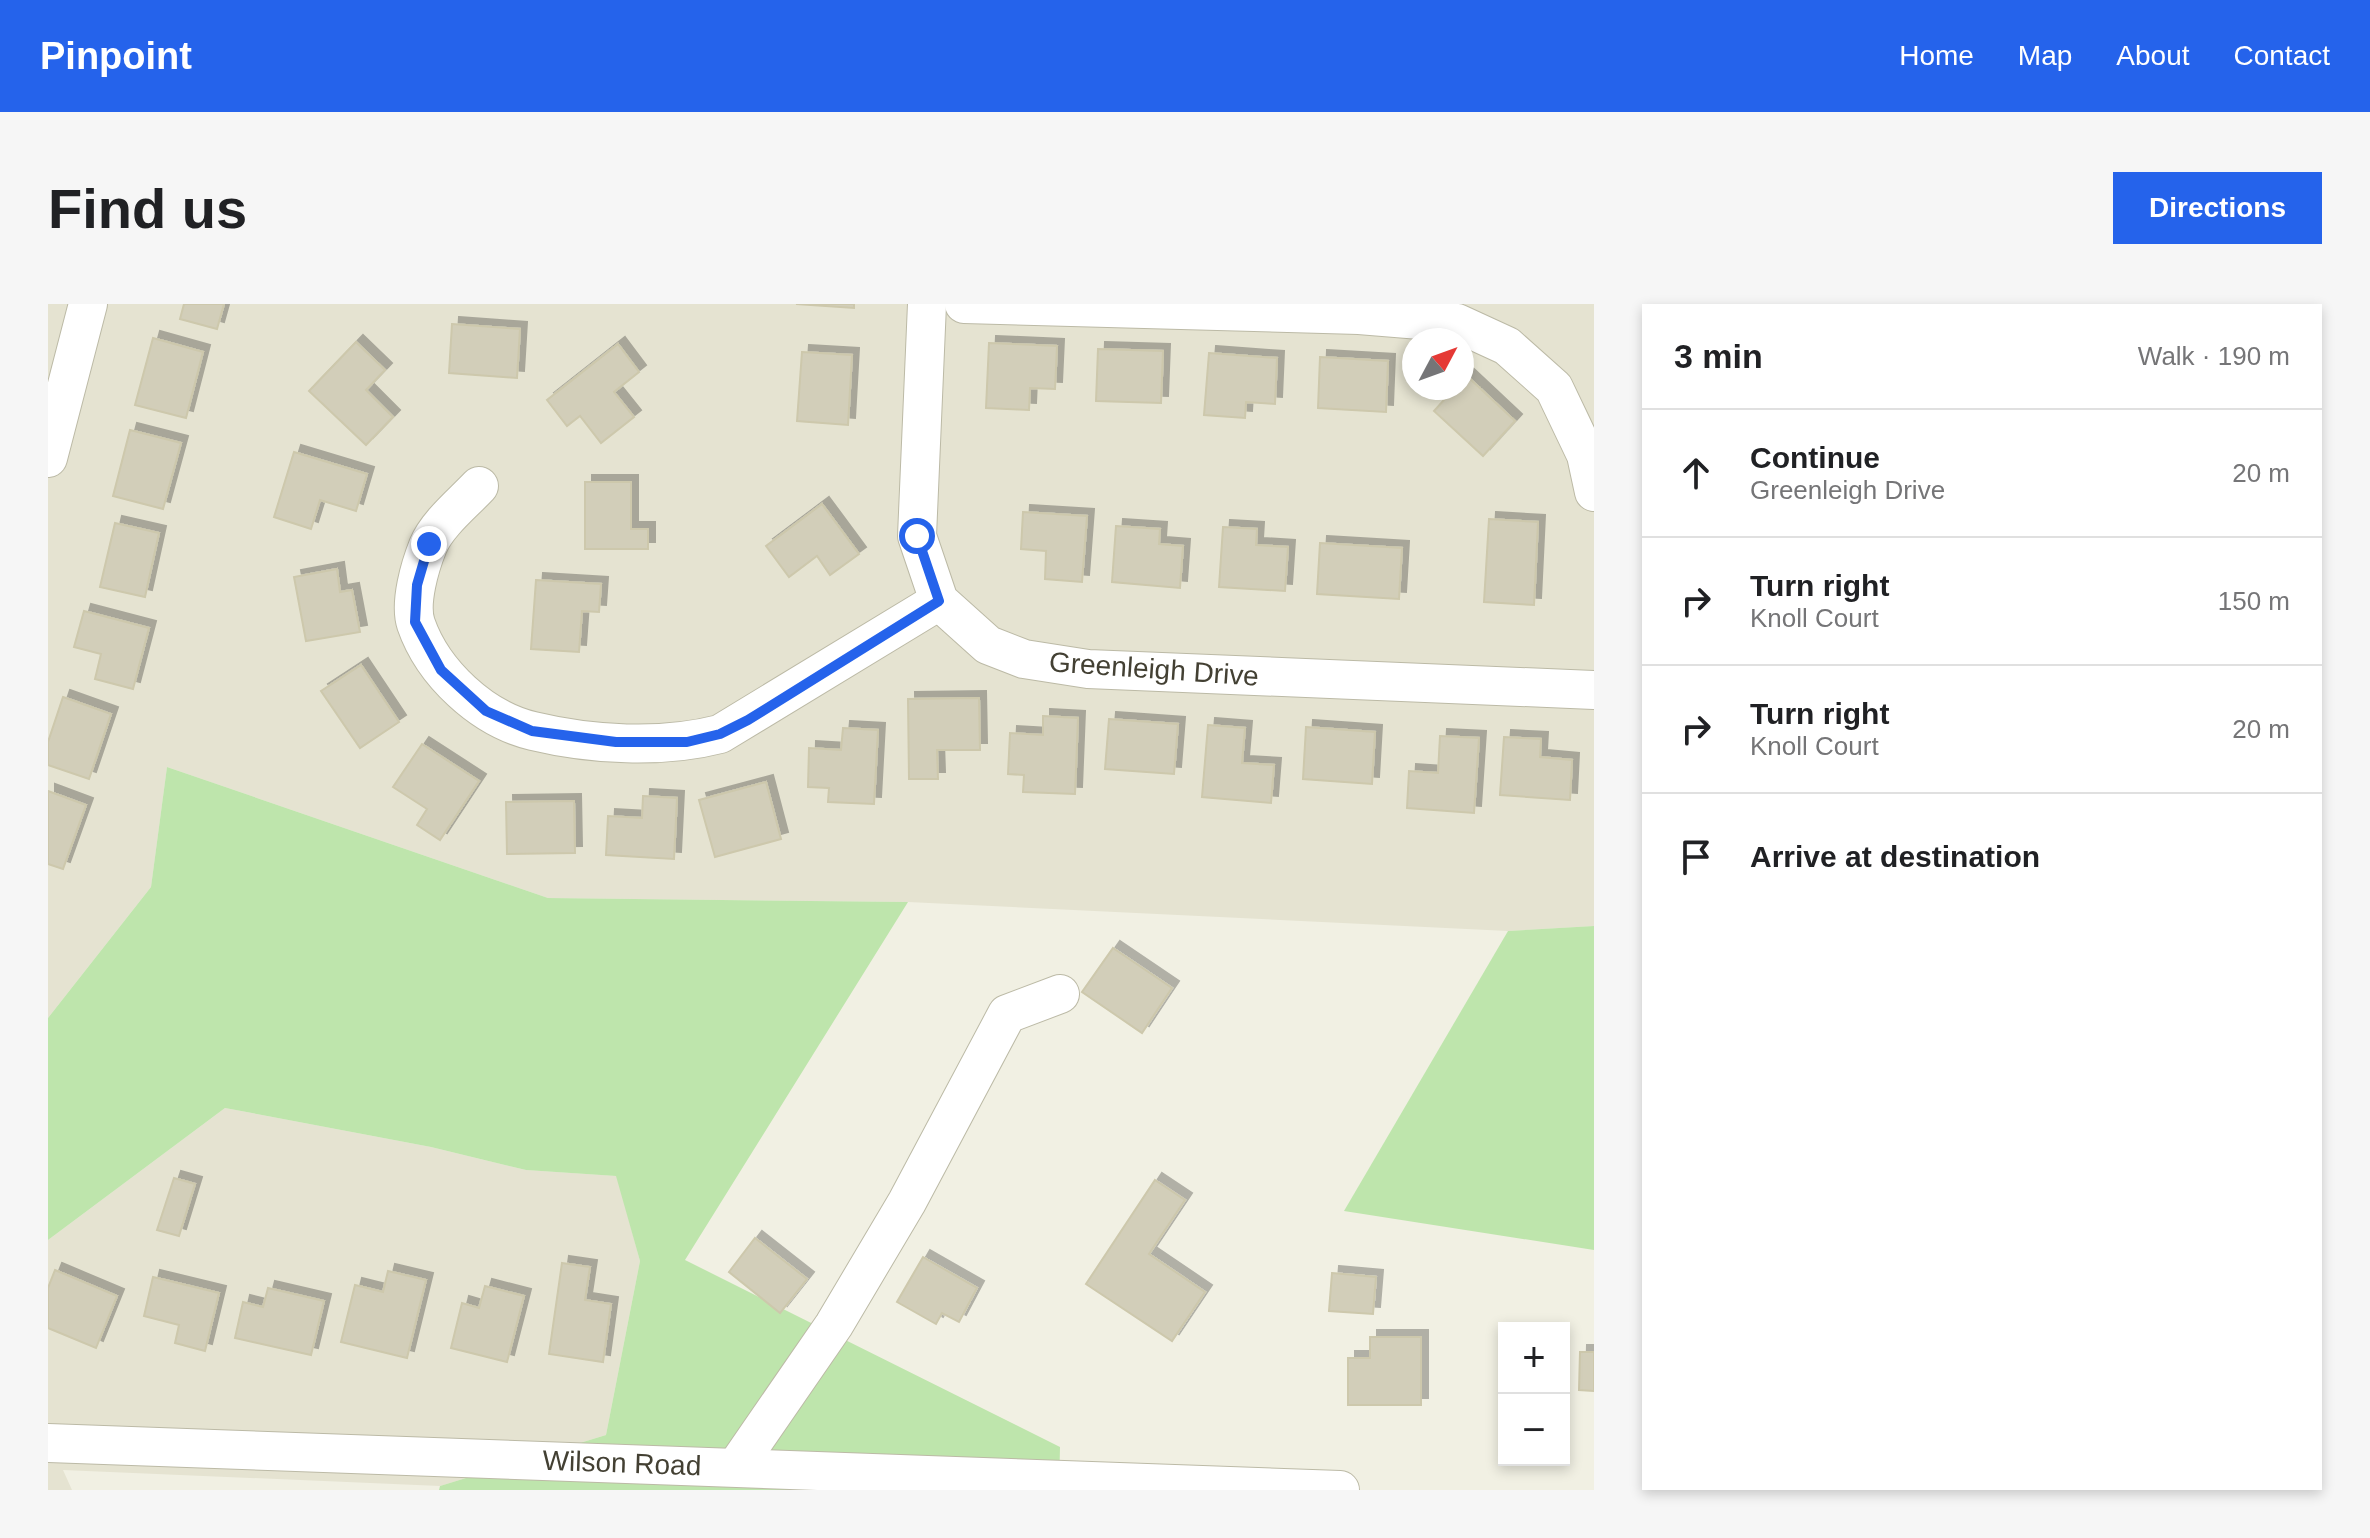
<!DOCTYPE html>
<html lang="en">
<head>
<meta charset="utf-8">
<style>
	body { margin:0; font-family:Arial,sans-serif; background:#f6f6f6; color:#202124 }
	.controls { position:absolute; right:24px; bottom:24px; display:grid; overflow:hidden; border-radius:0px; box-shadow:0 4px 12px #0003 }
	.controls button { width:72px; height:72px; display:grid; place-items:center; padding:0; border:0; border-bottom:2px solid #e0e0e0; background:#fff; color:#202124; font:40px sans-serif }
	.compass { position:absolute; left:1354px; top:24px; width:72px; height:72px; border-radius:50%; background:#fff; box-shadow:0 4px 12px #0003; rotate:49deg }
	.stop { position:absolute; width:24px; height:24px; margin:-18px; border:6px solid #2563eb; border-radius:50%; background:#fff }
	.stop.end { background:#2563eb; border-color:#fff; box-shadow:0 2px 8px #0008 }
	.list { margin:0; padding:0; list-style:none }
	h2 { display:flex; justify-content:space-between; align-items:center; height:104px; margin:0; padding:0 32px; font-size:34px }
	h2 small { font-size:26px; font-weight:400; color:#757577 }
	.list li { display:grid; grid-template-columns:52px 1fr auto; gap:24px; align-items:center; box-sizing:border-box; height:128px; padding:0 32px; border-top:2px solid #e0e0e0 }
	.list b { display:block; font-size:30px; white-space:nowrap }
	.list p { margin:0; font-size:26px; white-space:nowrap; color:#757577 }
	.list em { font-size:26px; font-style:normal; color:#757577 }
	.icon { flex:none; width:44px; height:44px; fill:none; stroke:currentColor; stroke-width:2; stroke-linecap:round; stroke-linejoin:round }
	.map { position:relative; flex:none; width:1546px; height:1186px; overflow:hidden; border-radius:0px }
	header { display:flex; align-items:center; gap:48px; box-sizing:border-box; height:112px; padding:0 40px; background:#2563eb; color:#fff }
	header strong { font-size:38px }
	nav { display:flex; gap:44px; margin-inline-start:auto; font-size:28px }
	.intro { display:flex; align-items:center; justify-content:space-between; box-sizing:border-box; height:192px; padding:0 48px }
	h1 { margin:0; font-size:56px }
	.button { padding:20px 36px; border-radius:0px; background:#2563eb; color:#fff; font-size:28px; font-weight:700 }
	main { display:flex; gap:48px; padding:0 48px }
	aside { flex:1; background:#fff; border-radius:0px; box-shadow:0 4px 12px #0003 }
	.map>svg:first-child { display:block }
	.residential { fill:#e5e3d1; fill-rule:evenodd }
	.green { fill:#bee5ac }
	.building { fill:#d2ceb9; stroke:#cdc8ac; stroke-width:2; filter:url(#shadow) }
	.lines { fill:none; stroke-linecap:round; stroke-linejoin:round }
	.minor-casing { stroke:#bcbaa6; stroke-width:40 }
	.minor { stroke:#fff; stroke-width:38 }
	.route { stroke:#2563eb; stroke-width:10 }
	.labels { text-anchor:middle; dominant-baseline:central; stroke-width:7; stroke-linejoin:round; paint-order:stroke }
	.street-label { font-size:28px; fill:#434033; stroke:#fff }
</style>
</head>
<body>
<header>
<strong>Pinpoint</strong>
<nav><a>Home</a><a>Map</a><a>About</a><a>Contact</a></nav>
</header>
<div class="intro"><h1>Find us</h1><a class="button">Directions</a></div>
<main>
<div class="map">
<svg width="1546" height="1186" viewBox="0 0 1546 1186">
	<defs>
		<filter id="shadow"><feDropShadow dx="7" dy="-7" stdDeviation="0" flood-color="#0004"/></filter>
	</defs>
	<rect width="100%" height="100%" fill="#f1f0e3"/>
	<!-- residential -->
	<g class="residential">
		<path d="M0,0H1546V622L1460,627L860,598L500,594L119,463L103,583L0,714ZM1366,36H1414V84H1366Z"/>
		<polygon points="177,804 383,843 478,866 569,872 592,957 558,1131 392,1182 15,1166 24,1186 0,1186 0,936"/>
	</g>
	<!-- green -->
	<g class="green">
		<polygon points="119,463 500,594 860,598 637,956 1012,1143 1011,1186 391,1186 392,1182 558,1131 592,957 568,872 478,866 383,843 177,804 0,936 0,714 103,583"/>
		<polygon points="1546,622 1546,946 1296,907 1460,627"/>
	</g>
	<!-- building -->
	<g class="building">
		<polygon points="136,0 176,0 169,25 132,15"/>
		<polygon points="748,0 806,0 806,4"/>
		<polygon points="404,20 472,25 469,74 401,69"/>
		<polygon points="105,34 155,48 138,114 87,101"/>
		<polygon points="308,38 337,66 318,86 345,113 318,141 261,87"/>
		<polygon points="941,39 1009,42 1007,85 982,84 981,106 938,104"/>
		<polygon points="570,40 591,68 566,88 586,113 553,139 532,112 519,122 499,96"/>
		<polygon points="1050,45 1115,47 1113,99 1048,97"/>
		<polygon points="754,48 804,51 800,121 749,117"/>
		<polygon points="1161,49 1229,54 1227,100 1198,98 1197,114 1156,111"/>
		<polygon points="1272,53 1340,57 1338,108 1270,104"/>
		<polygon points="1419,72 1467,117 1435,152 1386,107 1407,84 1414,84"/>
		<polygon points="82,126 133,139 115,205 65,192"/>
		<polygon points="246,148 319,170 308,207 272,196 263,225 226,213"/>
		<polygon points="537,178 583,178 583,225 600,225 600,245 537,245"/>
		<polygon points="774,200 811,250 782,271 769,252 741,273 718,242"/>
		<polygon points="975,208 1039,212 1034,278 997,275 998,247 973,245"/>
		<polygon points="1441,215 1490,218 1486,301 1436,298"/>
		<polygon points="67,219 111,229 97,293 52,283"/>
		<polygon points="1068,222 1112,225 1111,240 1135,242 1132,284 1064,278"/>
		<polygon points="1175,223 1209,225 1208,241 1240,243 1237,287 1171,283"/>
		<polygon points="1272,239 1354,244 1351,295 1269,290"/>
		<polygon points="289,265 292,288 304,286 312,328 258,337 246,273"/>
		<polygon points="488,276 553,280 551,308 534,307 531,348 483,345"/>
		<polygon points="36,307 101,324 85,385 47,375 53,350 26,343"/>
		<polygon points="313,361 351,418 312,444 273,387"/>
		<polygon points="15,393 63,410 41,475 0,461 0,438"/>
		<polygon points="931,394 932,446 889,446 890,475 861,475 860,395"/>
		<polygon points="995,412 1030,414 1027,490 975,488 976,471 960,470 962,429 995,431"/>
		<polygon points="1061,415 1130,420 1126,470 1057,465"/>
		<polygon points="1160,421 1197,424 1194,459 1226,461 1223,499 1154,493"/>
		<polygon points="1258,423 1327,428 1324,480 1255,475"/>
		<polygon points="795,424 830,426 826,500 780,498 781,484 760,483 761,444 793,446"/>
		<polygon points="1392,432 1431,434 1426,509 1359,504 1361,467 1390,469"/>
		<polygon points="1456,433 1493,435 1492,453 1524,456 1522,496 1452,491"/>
		<polygon points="374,440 431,477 392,536 369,521 379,505 345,483"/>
		<polygon points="718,478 733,535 667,553 651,496"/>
		<polygon points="0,487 38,501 15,565 0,560"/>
		<polygon points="595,492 629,494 626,555 558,551 560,512 594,514"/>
		<polygon points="526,497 527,549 459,550 458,498"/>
		<polygon points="1065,644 1124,684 1094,729 1034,688"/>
		<polygon points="126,874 147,880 131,932 109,926"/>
		<polygon points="1107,876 1137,896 1101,950 1157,988 1124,1037 1038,980"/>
		<polygon points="707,934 759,975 732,1009 681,968"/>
		<polygon points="875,953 929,984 911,1018 894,1009 888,1020 849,998"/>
		<polygon points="514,959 542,963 537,996 563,1000 555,1058 501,1050"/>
		<polygon points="7,966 69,992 48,1044 0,1024 0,984"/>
		<polygon points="340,967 378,976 359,1054 293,1038 307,981 335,988"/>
		<polygon points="1284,969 1328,973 1325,1010 1281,1007"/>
		<polygon points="105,973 171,989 157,1047 127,1039 131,1021 96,1012"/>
		<polygon points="437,982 476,992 459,1058 403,1044 414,999 431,1004"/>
		<polygon points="220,984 276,997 263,1051 187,1034 195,998 215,1003"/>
		<polygon points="1322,1033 1373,1033 1373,1101 1300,1101 1300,1054 1322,1054"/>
		<polygon points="1532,1048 1546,1048 1546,1087 1531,1086"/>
	</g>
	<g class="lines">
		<defs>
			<g id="minor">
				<polyline points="879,0 869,232 891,297 940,341 976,355 1040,365 1546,386"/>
				<polyline points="916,0 1311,11 1409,19 1459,42 1506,84 1538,151 1546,188"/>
				<polyline points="0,154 40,0"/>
				<path d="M431,182C414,200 389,220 380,242C372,262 361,299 368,320C385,369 434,415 485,427C543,441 614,445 672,430L891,297"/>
				<polyline points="0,1139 1292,1186"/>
				<polyline points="688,1163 786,1021 859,898 959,710 1012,690"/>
			</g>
		</defs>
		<!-- minor casing -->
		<use href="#minor" class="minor-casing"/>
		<!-- minor -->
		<use href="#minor" class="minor"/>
	</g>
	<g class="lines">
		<!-- route -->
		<polyline class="route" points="381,240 369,281 367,318 393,366 438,407 484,427 568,438 639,438 672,430 700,416 891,297 869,232"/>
	</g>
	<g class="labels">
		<!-- street labels -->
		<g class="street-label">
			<text transform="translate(1106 365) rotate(4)">Greenleigh Drive</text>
			<text transform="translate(574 1159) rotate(2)">Wilson Road</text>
		</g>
	</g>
</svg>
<div class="controls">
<button>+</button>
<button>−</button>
</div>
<svg class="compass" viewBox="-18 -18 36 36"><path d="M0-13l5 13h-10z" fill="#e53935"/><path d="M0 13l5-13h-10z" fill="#757577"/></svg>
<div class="stop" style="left:869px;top:232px"></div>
<div class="stop end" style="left:381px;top:240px"></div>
</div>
<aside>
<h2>3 min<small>Walk · 190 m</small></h2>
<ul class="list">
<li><svg class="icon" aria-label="ahead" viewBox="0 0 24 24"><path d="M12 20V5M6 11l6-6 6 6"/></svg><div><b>Continue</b><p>Greenleigh Drive</p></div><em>20 m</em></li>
<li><svg class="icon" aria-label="right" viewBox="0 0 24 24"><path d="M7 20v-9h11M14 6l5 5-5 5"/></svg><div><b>Turn right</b><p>Knoll Court</p></div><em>150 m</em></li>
<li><svg class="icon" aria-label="right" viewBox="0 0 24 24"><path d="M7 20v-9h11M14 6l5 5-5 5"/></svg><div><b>Turn right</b><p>Knoll Court</p></div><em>20 m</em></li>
<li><svg class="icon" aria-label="arrive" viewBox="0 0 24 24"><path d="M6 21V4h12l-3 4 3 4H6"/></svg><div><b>Arrive at destination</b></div></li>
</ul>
</aside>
</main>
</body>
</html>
